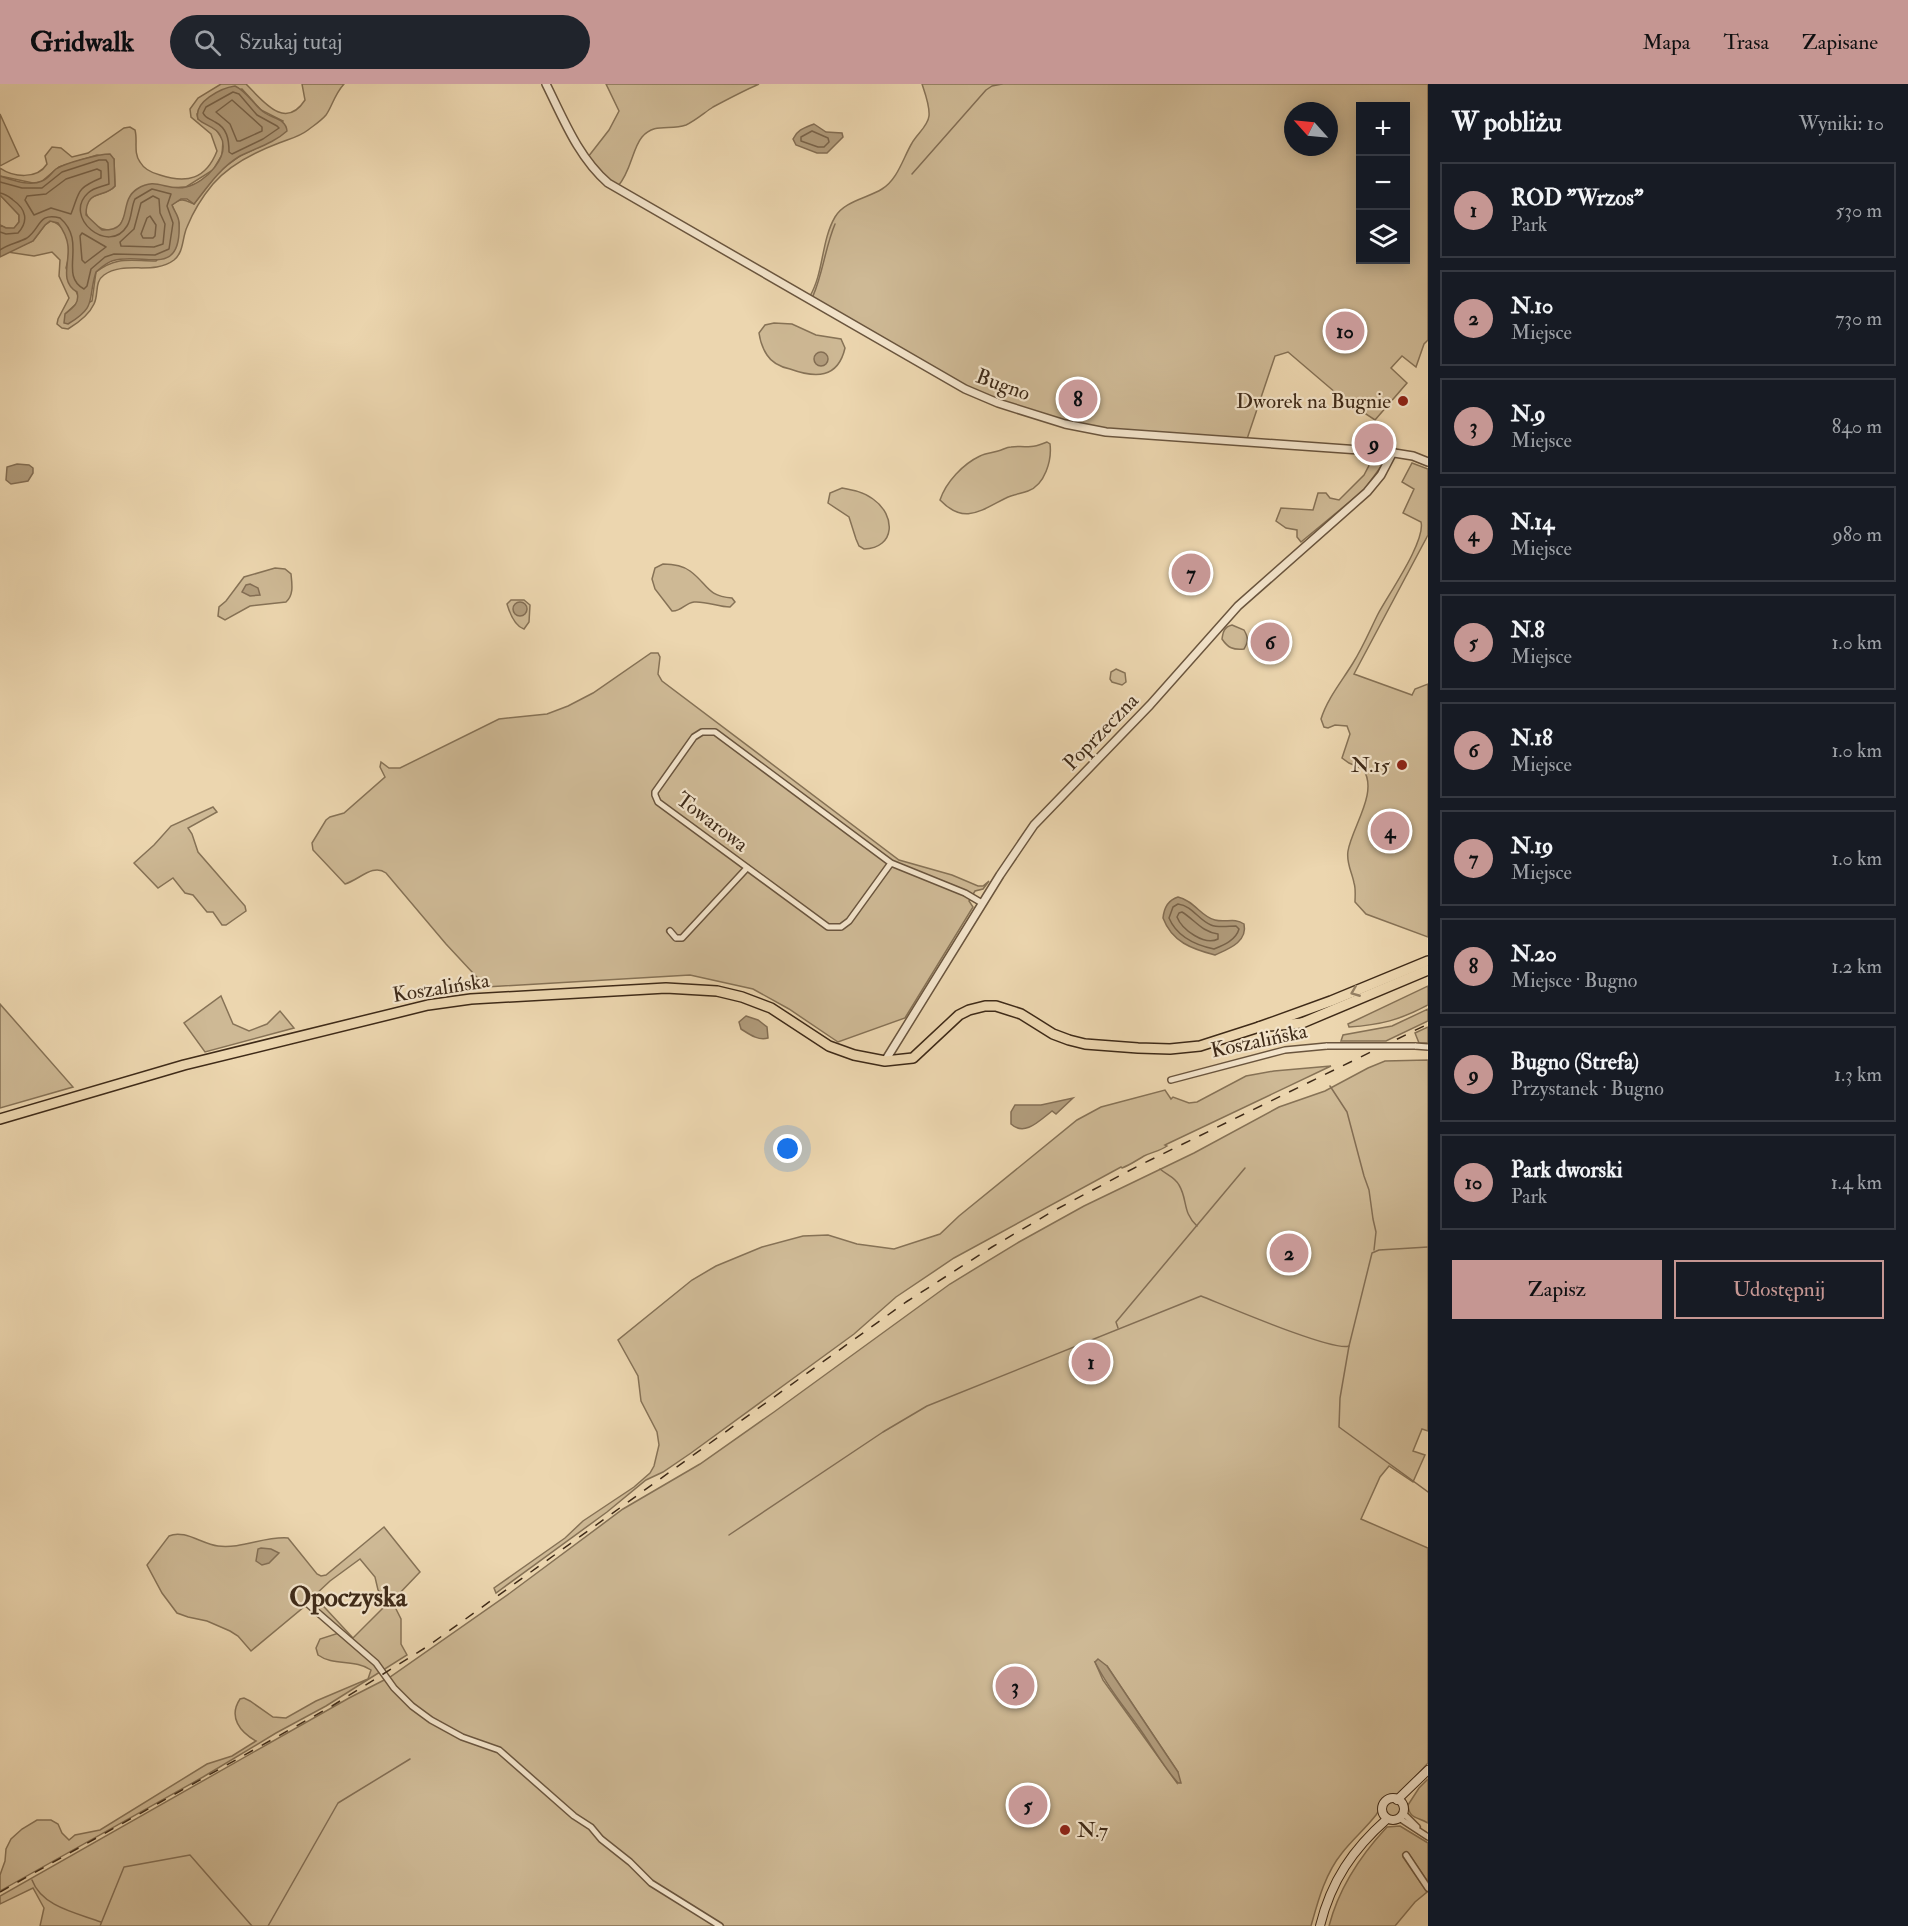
<!DOCTYPE html>
<html lang="pl">
<head>
<meta charset="utf-8">
<style>
	body { margin:0; font-family:"IM FELL Double Pica",serif; background:#20242c; color:#f1f3f6 }
	.controls { position:absolute; right:18px; top:18px; display:grid; overflow:hidden; border-radius:0px; box-shadow:0 3px 15px #0003 }
	.controls button { width:54px; height:54px; display:grid; place-items:center; padding:0; border:0; border-bottom:2px solid #363941; background:#171b24; color:#f1f3f6; font:30px sans-serif }
	.compass { position:absolute; left:1284px; top:18px; width:54px; height:54px; border-radius:50%; background:#171b24; box-shadow:0 3px 15px #0003; rotate:297deg }
	.you { position:absolute; left:788px; top:1065px; width:21px; height:21px; margin:-15px; border:4px solid #fff; border-radius:50%; background:#1a73e8; box-shadow:0 0 0 9px #1a73e833 }
	.badge { display:grid; place-items:center; width:39px; height:39px; border-radius:50%; background:#c59692; color:#111; font-size:20px; font-weight:700 }
	.pin { position:absolute; translate:-50% -50%; border:3px solid #fff; box-shadow:0 2px 6px #0006 }
	.list { margin:0; padding:0; list-style:none }
	h2 { display:flex; justify-content:space-between; align-items:center; height:78px; margin:0; padding:0 24px; font-size:26px }
	h2 small { font-size:20px; font-weight:400; color:#9ea1a6 }
	.list li { display:grid; grid-template-columns:39px 1fr auto; gap:18px; align-items:center; box-sizing:border-box; height:96px; margin:0 12px 12px; padding:0 12px; border:2px solid #363941; border-radius:0px }
	.list b { display:block; font-size:22px; white-space:nowrap }
	.list p { margin:0; font-size:20px; white-space:nowrap; color:#9ea1a6 }
	.list em { font-size:20px; font-style:normal; color:#9ea1a6 }
	.actions { display:flex; gap:12px; padding:18px 24px }
	.actions a { flex:1; padding:14px 0; border:2px solid #c59692; border-radius:0px; text-align:center; font-size:21px; color:#c59692 }
	.actions .main { background:#c59692; color:#111 }
	.icon { flex:none; width:33px; height:33px; fill:none; stroke:currentColor; stroke-width:2; stroke-linecap:round; stroke-linejoin:round }
	.map { position:relative; flex:none; width:1428px; height:1842px; overflow:hidden }
	header { display:flex; align-items:center; gap:36px; box-sizing:border-box; height:84px; padding:0 30px; background:#c59692; color:#111 }
	header strong { font-size:28px }
	nav { display:flex; gap:33px; margin-inline-start:auto; font-size:21px }
	.search { width:420px; height:54px; background:#20242c; display:flex; align-items:center; gap:15px; box-sizing:border-box; padding:0 21px; border-radius:33px; color:#9ea1a6; font-size:22px }
	main { display:flex }
	aside { flex:1; background:#171b24 }
	.map>svg:first-child { display:block }
	.green { fill:#ceb995; stroke:#867256; stroke-width:1.5; fill-rule:evenodd }
	.water { fill:#b19c7c; stroke:#836e54; stroke-width:1.5 }
	.lines { fill:none; stroke-linecap:round; stroke-linejoin:round }
	.shore { stroke:#78634a; stroke-width:1.5 }
	.stream { stroke:#836e54; stroke-width:1.5 }
	.minor-casing { stroke:#6a553e; stroke-width:8 }
	.tertiary-casing { stroke:#6a553e; stroke-width:10 }
	.secondary-casing { stroke:#3e2a18; stroke-width:10 }
	.trunk-casing { stroke:#3e2a18; stroke-width:12 }
	.motorway-casing { stroke:#3e2a18; stroke-width:12 }
	.minor { stroke:#f3e4cb; stroke-width:5 }
	.tertiary { stroke:#f3e4cb; stroke-width:7 }
	.secondary { stroke:#f3e4cb; stroke-width:8 }
	.trunk { stroke:#ecd6af; stroke-width:9 }
	.motorway { stroke:#ecd6af; stroke-width:9 }
	.rail { stroke:#3e2a18; stroke-width:1.5; stroke-dasharray:10 10; stroke-linecap:butt }
	.minor-bridge-casing { stroke:#6a553e; stroke-width:8; stroke-linecap:butt }
	.minor-bridge { stroke:#f3e4cb; stroke-width:5 }
	.oneway { stroke:#958064 }
	.poi-dot { fill:#8f2418; stroke:#f3e4cb; stroke-width:2 }
	.labels { text-anchor:middle; dominant-baseline:central; stroke-width:4.5; stroke-linejoin:round; paint-order:stroke }
	.street-label { font-size:21px; fill:#3e2a18; stroke:#f3e4cb }
	.poi-label { font-size:21px; fill:#3e2a18; stroke:#f3e4cb; text-anchor:end }
	.district-label { font-size:27px; font-weight:bold; fill:#3e2a18; stroke:#f3e4cb }
</style>
</head>
<body>
<header>
<strong>Gridwalk</strong>
<div class="search"><svg class="icon" aria-label="search" viewBox="0 0 24 24"><circle cx="10" cy="10" r="6"/><path d="M15 15l6 6"/></svg>Szukaj tutaj</div>
<nav><a>Mapa</a><a>Trasa</a><a>Zapisane</a></nav>
</header>
<main>
<div class="map">
<svg width="1428" height="1842" viewBox="0 0 1428 1842">
	<rect width="100%" height="100%" fill="#ecd6af"/>
	<filter id="stains"><feTurbulence type="fractalNoise" baseFrequency=".00333" numOctaves="4"/><feColorMatrix values="0 0 0 0 .2 0 0 0 0 .09 0 0 0 0 .02 0 0 0 .5 -.17"/></filter>
	<radialGradient id="worn" r=".72"><stop offset=".6" stop-color="#630" stop-opacity="0"/><stop offset="1" stop-color="#630" stop-opacity=".3"/></radialGradient>
	<!-- green -->
	<g class="green">
		<path d="M221,0H246C263,17 285,47 305,16L302,0H344C334,11 332,23 326,31C321,37 313,42 308,46C299,53 289,55 279,59C255,68 230,80 213,100C203,112 193,128 187,143C182,154 184,168 174,176C153,192 125,176 104,191C94,198 99,210 94,220C89,231 78,239 68,245L62,244L57,240L58,235L69,214L59,192L60,176L52,168L34,172L7,168L33,157L45,141L51,137C70,142 71,168 66,184L79,214L77,219L65,230L92,217L96,188C117,172 130,177 156,177L178,151L179,139L172,121C181,113 185,116 194,120L220,86L240,72L266,60L283,37L261,26L242,5C218,10 212,9 197,30L198,35L215,44L223,56L222,71L213,86L186,103L136,106C124,116 129,133 118,143C106,153 83,137 86,123C90,107 107,112 115,102L114,75L97,71L59,83L41,98L33,99L0,92V84C13,93 37,96 47,80L45,72L52,63L61,64L72,73L88,69L124,44L130,43L135,46C138,57 133,68 140,78C144,85 152,89 160,91C187,100 206,95 217,67L211,50L191,33L190,25L198,14Z"/>
		<path d="M606,0H759C743,7 728,15 713,23C704,29 695,37 686,41C670,47 655,38 642,53C632,65 631,88 618,102L603,90L588,73L609,46L619,27Z"/>
		<path d="M922,0H1428V256L1424,260L1416,283L1402,272L1391,284L1407,299L1375,336L1343,315L1288,268L1275,272L1247,355L1106,345L1066,337L999,317L966,303L810,212C824,188 821,157 835,133C844,117 868,114 882,105C898,95 903,74 912,59C917,50 928,42 929,32C930,22 925,9 922,0ZM1360,22H1406V176H1360ZM1293,27H1329V63H1293Z"/>
		<polygon points="0,30 19,72 0,82"/>
		<polygon points="0,111 19,131 19,138 14,145 6,144 0,141"/>
		<path d="M774,239L792,240L816,251L841,255L845,264C838,295 815,294 790,285C781,283 772,279 767,271C763,265 760,256 759,249L765,241Z"/>
		<path d="M1047,358L1050,360C1052,376 1045,401 1028,407C1021,410 1013,410 1006,414C980,427 964,441 940,416C946,398 963,380 980,372C986,369 992,369 998,367C1003,366 1006,363 1011,363C1029,361 1028,366 1047,358Z"/>
		<polygon points="1380,371 1384,373 1385,377 1364,406 1301,458 1297,453 1297,446 1286,444 1276,437 1281,424 1313,426 1318,409 1326,409 1330,414 1339,416 1364,391 1374,372"/>
		<path d="M1412,379L1428,385V451L1354,590L1412,611L1415,605L1428,600V853L1366,830L1355,818C1355,812 1356,805 1354,799C1352,788 1346,779 1348,767C1352,743 1379,708 1363,685L1349,679L1342,674L1350,650L1347,642L1335,641L1328,644L1324,643L1321,635C1327,615 1342,597 1353,579C1363,563 1370,546 1378,530C1388,511 1426,457 1421,438L1403,429L1414,405L1402,398Z"/>
		<path d="M842,404C853,406 864,408 873,415C896,431 896,464 864,465L859,462L856,455L849,433L828,419L830,409Z"/>
		<path d="M663,480C672,480 682,481 690,487C708,500 706,512 732,514L735,518L730,523C718,523 707,517 694,518C685,519 681,528 672,527L655,505L652,495L655,484Z"/>
		<path d="M1193,481L1197,482C1199,489 1195,495 1188,496L1184,493V488Z"/>
		<path d="M275,484L285,485L291,490C292,500 294,511 286,518L250,522L225,536L218,532L219,523L226,517L244,493Z"/>
		<path d="M511,516H524L530,521L529,538L524,545C515,542 510,530 507,520Z"/>
		<path d="M1232,541L1244,546C1248,553 1249,557 1244,565C1233,566 1228,564 1222,555C1223,548 1224,543 1232,541Z"/>
		<polygon points="1275,546 1280,549 1277,560 1272,564 1265,564 1265,554"/>
		<path d="M651,569H658L660,573L658,590L662,597L899,776L952,791L978,802H983L989,797L983,805L975,807L969,817L973,823L905,934L838,958L789,925L753,905L690,891L486,903L446,860L386,789C373,779 359,796 345,800L313,766L312,759L326,736L330,733L344,729L385,693L380,683L381,678L389,684H400L499,635L547,630L568,622L593,609Z"/>
		<polygon points="1116,585 1125,589 1126,598 1122,601 1112,598 1110,595 1111,588"/>
		<polygon points="213,723 217,728 188,744 192,750 198,768 245,822 246,827 226,841 222,841 213,828 207,828 193,811 185,809 173,794 158,804 134,779 154,761 171,742"/>
		<path d="M1428,902V921C1400,936 1380,941 1349,943L1348,940Z"/>
		<polygon points="221,912 233,940 249,947 267,940 280,927 294,944 205,968 184,939"/>
		<polygon points="0,920 73,1003 0,1024"/>
		<polygon points="1428,925 1428,937 1386,957 1341,957 1343,951 1392,942"/>
		<polygon points="1428,943 1428,959 1419,959 1415,949"/>
		<path d="M1428,976V1347L1422,1345L1413,1367L1425,1371L1413,1398L1389,1382L1380,1393L1361,1435L1428,1464V1679L1398,1712C1379,1711 1384,1720 1376,1731C1366,1744 1352,1756 1342,1769C1325,1790 1318,1817 1311,1842H40L44,1824L33,1804L0,1820V1812L349,1614L390,1593L510,1509L623,1425L700,1380L774,1328L950,1200L1019,1158L1084,1122L1194,1069L1279,1023L1325,1007L1368,984L1385,977ZM1095,1578L1107,1582L1178,1688L1177,1699L1103,1596Z"/>
		<path d="M1331,982L1167,1060L1165,1061L1167,1062C1160,1067 1152,1068 1144,1072C1137,1076 1130,1081 1122,1084L1121,1083L954,1174L896,1213L854,1250L691,1369L663,1388L646,1396L607,1428L496,1509L494,1504L565,1454L583,1437L634,1403L650,1389L654,1382L659,1361L657,1348L641,1317L638,1292L618,1256L692,1196L716,1182L762,1163L803,1152L828,1151L857,1160L894,1165L940,1150L959,1132L1077,1036L1101,1023L1165,1006L1171,1015L1173,1013L1189,1019L1197,1018L1246,992L1274,987Z"/>
		<path d="M384,1443L420,1488L397,1512L394,1521L401,1535V1560L407,1571L326,1622L276,1649L203,1693L0,1807V1791L5,1777L6,1765L11,1755L22,1745L37,1736H51L58,1740L62,1749L69,1756L75,1751L100,1746L207,1680L232,1672L256,1657C240,1648 228,1633 240,1615L244,1614L250,1617L273,1633L286,1634L316,1617L368,1595L371,1586C355,1575 333,1582 318,1571L316,1564L320,1555L339,1549L308,1522L304,1523L251,1567L238,1552L230,1547L207,1537L188,1533L177,1529L162,1509L147,1481L169,1452C184,1445 202,1460 218,1462C242,1465 265,1452 288,1454L317,1490L321,1492L326,1491ZM360,1475L375,1493L378,1506L389,1518L353,1554L314,1512L330,1497Z"/>
		<path d="M1428,1695V1739C1418,1733 1409,1735 1408,1721L1419,1704Z"/>
		<circle cx="1393" cy="1725" r="8"/>
		<path d="M1400,1742L1428,1759V1798L1409,1770L1403,1773L1427,1808L1415,1818L1395,1842H1329C1339,1803 1360,1772 1387,1743Z"/>
	</g>
	<!-- water -->
	<g class="water">
		<path d="M235,2C248,8 253,21 265,29C274,35 286,35 287,47C274,59 256,64 240,72C220,84 208,102 194,120L187,115H181L172,121C174,127 179,132 179,139C182,196 143,167 112,177C106,179 101,184 96,188C87,216 98,222 68,240L64,239L65,230C73,224 80,219 77,208C59,197 70,179 68,162C67,153 64,147 58,139L50,137L45,141L33,157L0,173V141L6,144H14L19,138V131L0,111V92C12,96 30,103 42,97C48,95 51,89 56,85C65,79 99,70 110,70L114,75L115,102C104,115 86,104 86,131L102,146C135,147 117,118 137,105C157,92 166,108 186,103C205,99 232,72 220,51C215,42 205,42 198,35C193,18 221,4 235,2Z"/>
		<path d="M814,40L826,48L842,49L843,53L827,69H817L796,61L793,55C797,46 804,44 814,40Z"/>
		<circle cx="821" cy="275" r="7"/>
		<polygon points="17,380 29,381 33,384 33,389 28,397 11,400 6,396 7,383"/>
		<polygon points="250,500 258,504 260,511 250,512 242,508 246,501"/>
		<circle cx="520" cy="525" r="7"/>
		<path d="M1178,813C1195,817 1201,833 1215,836C1226,839 1234,833 1244,840C1248,858 1228,865 1215,871C1192,865 1172,858 1163,834C1164,824 1168,816 1178,813Z"/>
		<path d="M746,932L758,936L767,943L768,954C758,957 749,950 741,945L739,938Z"/>
		<path d="M1073,1014L1056,1030L1052,1027C1040,1036 1025,1053 1011,1040V1028L1015,1021H1041Z"/>
		<polygon points="261,1464 271,1465 279,1469 269,1479 262,1481 256,1477 258,1465"/>
		<path d="M1098,1575L1107,1582L1178,1688L1181,1699H1178C1162,1681 1151,1660 1137,1641C1122,1620 1106,1601 1095,1578Z"/>
	</g>
	<g class="lines">
		<!-- shore -->
		<g class="shore">
			<path d="M233,8L239,10L257,31L277,42L279,44L263,55L232,70L229,68C229,55 227,44 215,38C209,34 206,35 203,29L206,23Z"/>
			<polygon points="232,16 262,43 262,47 240,57 237,57 230,40 216,28"/>
			<polygon points="812,47 828,54 829,58 824,63 818,63 801,57 801,53"/>
			<path d="M97,85L101,87V94C75,105 80,108 71,130L51,124L34,131L25,116L27,112L46,110L66,95Z"/>
			<path d="M0,98L22,104H42L62,88L99,76H106L108,79L109,100C101,103 94,103 88,109C62,133 109,172 127,142C132,134 131,123 135,115L152,105L171,110L167,122L173,139L169,165L155,171L114,170L105,173L91,185L87,202L84,205C58,191 88,158 60,134C38,128 41,144 27,154C18,159 8,160 0,166"/>
			<path d="M0,109C6,110 8,112 13,116C26,125 29,137 18,149L6,150L0,148"/>
			<polygon points="153,112 159,115 160,129 165,140 163,160 154,163 121,162 120,158 134,145 141,119"/>
			<polygon points="150,132 156,141 155,152 153,154 143,154 141,150 147,134"/>
			<polygon points="82,149 106,163 85,179 82,176 80,152"/>
			<path d="M1178,820C1193,822 1198,836 1211,841C1218,844 1229,842 1236,842L1239,845C1236,856 1224,861 1214,865C1195,861 1177,853 1169,834L1173,823Z"/>
			<path d="M1182,828C1195,836 1202,848 1218,850V855C1205,862 1182,846 1177,833L1179,829Z"/>
		</g>
		<!-- stream -->
		<g class="stream">
			<polyline points="912,90 986,6 992,2 1002,0"/>
			<path d="M813,212C823,189 825,164 835,140"/>
			<polyline points="1330,1002 1347,1028 1364,1092 1369,1106 1373,1135 1376,1148 1374,1166"/>
			<path d="M1160,1085C1167,1091 1175,1093 1179,1101C1188,1116 1182,1128 1197,1142"/>
			<polyline points="1118,1244 1116,1238 1245,1084"/>
			<polyline points="1349,1262 1340,1314 1339,1343 1428,1408"/>
			<path d="M729,1451L883,1348L927,1322L1201,1212C1224,1221 1333,1268 1349,1262L1372,1169L1379,1166L1428,1163"/>
			<path d="M32,1796C42,1823 77,1829 101,1838"/>
			<polyline points="100,1842 124,1783 190,1771 252,1842"/>
			<polyline points="268,1842 338,1719 410,1675"/>
		</g>
		<defs>
			<g id="minor">
				<polyline points="891,779 849,837 841,843 828,843 658,718 655,711 655,708 694,653 702,648 715,648 891,779 965,809 982,819"/>
				<polyline points="670,847 676,854 682,854 747,784"/>
				<polyline points="1415,962 1428,963"/>
				<polyline points="1171,996 1285,966 1327,962"/>
				<polyline points="309,1521 376,1579 394,1604 412,1622 431,1636 462,1653 499,1666 574,1732 591,1743 601,1755 630,1778 651,1799 720,1842"/>
				<polyline points="1403,1729 1417,1743"/>
				<polyline points="1399,1734 1428,1753"/>
				<polyline points="1406,1771 1428,1804"/>
			</g>
			<g id="tertiary">
				<path d="M546,0C563,34 578,73 608,99L965,305L998,319L1065,340L1106,348L1388,368L1413,372L1428,378"/>
				<polyline points="885,977 1000,791 1034,741 1150,621 1238,522 1367,408 1381,391 1393,368"/>
			</g>
			<g id="secondary">
				<circle cx="1393" cy="1725" r="11"/>
				<polyline points="1397,1716 1428,1686"/>
				<path d="M1320,1842C1331,1797 1353,1765 1387,1735"/>
			</g>
			<polyline id="trunk" points="0,1035 184,981 428,921 471,915 666,904 717,907 742,913 771,924 829,962 854,971 885,977 913,974 959,931 969,926 985,922 996,922 1021,930 1053,950 1069,956 1085,960 1138,964 1170,965 1200,962 1259,943 1302,939"/>
			<g id="motorway">
				<polyline points="1302,939 1428,886"/>
				<polyline points="1259,943 1331,917 1428,877"/>
			</g>
		</defs>
		<!-- minor casing -->
		<use href="#minor" class="minor-casing"/>
		<!-- tertiary casing -->
		<use href="#tertiary" class="tertiary-casing"/>
		<!-- secondary casing -->
		<use href="#secondary" class="secondary-casing"/>
		<!-- trunk casing -->
		<use href="#trunk" class="trunk-casing"/>
		<!-- motorway casing -->
		<use href="#motorway" class="motorway-casing"/>
		<!-- minor -->
		<use href="#minor" class="minor"/>
		<!-- tertiary -->
		<use href="#tertiary" class="tertiary"/>
		<!-- secondary -->
		<use href="#secondary" class="secondary"/>
		<!-- trunk -->
		<use href="#trunk" class="trunk"/>
		<!-- motorway -->
		<use href="#motorway" class="motorway"/>
		<!-- rail -->
		<polyline class="rail" points="0,1808 332,1622 428,1562 906,1218 992,1163 1055,1126 1138,1082 1428,940"/>
		<defs>
			<polyline id="minor-bridge" points="1327,962 1415,962"/>
		</defs>
		<!-- minor-bridge casing -->
		<use href="#minor-bridge" class="minor-bridge-casing"/>
		<!-- minor-bridge -->
		<use href="#minor-bridge" class="minor-bridge"/>
	</g>
	<!-- one-way arrows -->
	<defs><path id="oneway-chevron" d="M-2-3.5L2.5 0L-2 3.5" fill="none" stroke-width="1.6" stroke-linecap="round" stroke-linejoin="round" transform="scale(1.5)"/></defs>
	<use class="oneway" href="#oneway-chevron" transform="translate(1355 908) rotate(158)"/>
	<!-- markers -->
	<g class="poi-dot">
		<circle cx="1403" cy="317" r="6"/>
		<circle cx="1402" cy="681" r="6"/>
		<circle cx="1065" cy="1746" r="6"/>
	</g>
	<g class="labels">
		<!-- street labels -->
		<g class="street-label">
			<text transform="translate(1003 301) rotate(20)">Bugno</text>
			<text transform="translate(1101 648) rotate(-46)">Poprzeczna</text>
			<text transform="translate(712 738) rotate(37)">Towarowa</text>
			<text transform="translate(441 904) rotate(-9)">Koszalińska</text>
			<text transform="translate(1259 957) rotate(-12)">Koszalińska</text>
		</g>
		<!-- poi labels -->
		<g class="poi-label">
			<text x="1391" y="317">Dworek na Bugnie</text>
			<text x="1390" y="681">N.15</text>
			<text x="1077" y="1746" text-anchor="start">N.7</text>
		</g>
		<!-- district labels -->
		<g class="district-label">
			<text x="348" y="1513">Opoczyska</text>
		</g>
	</g>
	<rect width="100%" height="100%" filter="url(#stains)"/>
	<rect width="100%" height="100%" fill="url(#worn)"/>
</svg>
<div class="controls">
<button>+</button>
<button>−</button>
<button><svg class="icon" aria-label="layers" viewBox="0 0 24 24"><path d="M12 4l9 5-9 5-9-5zM3 14l9 5 9-5"/></svg></button>
</div>
<svg class="compass" viewBox="-18 -18 36 36"><path d="M0-13l5 13h-10z" fill="#e53935"/><path d="M0 13l5-13h-10z" fill="#9ea1a6"/></svg>
<div class="you"></div>
<div class="pin badge" style="left:1091px;top:1278px">1</div>
<div class="pin badge" style="left:1289px;top:1169px">2</div>
<div class="pin badge" style="left:1015px;top:1602px">3</div>
<div class="pin badge" style="left:1390px;top:747px">4</div>
<div class="pin badge" style="left:1028px;top:1721px">5</div>
<div class="pin badge" style="left:1270px;top:558px">6</div>
<div class="pin badge" style="left:1191px;top:489px">7</div>
<div class="pin badge" style="left:1078px;top:315px">8</div>
<div class="pin badge" style="left:1374px;top:359px">9</div>
<div class="pin badge" style="left:1345px;top:247px">10</div>
</div>
<aside>
<h2>W pobliżu<small>Wyniki: 10</small></h2>
<ul class="list">
<li><span class="badge">1</span><div><b>ROD &quot;Wrzos&quot;</b><p>Park</p></div><em>530 m</em></li>
<li><span class="badge">2</span><div><b>N.10</b><p>Miejsce</p></div><em>730 m</em></li>
<li><span class="badge">3</span><div><b>N.9</b><p>Miejsce</p></div><em>840 m</em></li>
<li><span class="badge">4</span><div><b>N.14</b><p>Miejsce</p></div><em>980 m</em></li>
<li><span class="badge">5</span><div><b>N.8</b><p>Miejsce</p></div><em>1.0 km</em></li>
<li><span class="badge">6</span><div><b>N.18</b><p>Miejsce</p></div><em>1.0 km</em></li>
<li><span class="badge">7</span><div><b>N.19</b><p>Miejsce</p></div><em>1.0 km</em></li>
<li><span class="badge">8</span><div><b>N.20</b><p>Miejsce · Bugno</p></div><em>1.2 km</em></li>
<li><span class="badge">9</span><div><b>Bugno (Strefa)</b><p>Przystanek · Bugno</p></div><em>1.3 km</em></li>
<li><span class="badge">10</span><div><b>Park dworski</b><p>Park</p></div><em>1.4 km</em></li>
</ul>
<div class="actions"><a class="main">Zapisz</a><a>Udostępnij</a></div>
</aside>
</main>
</body>
</html>
